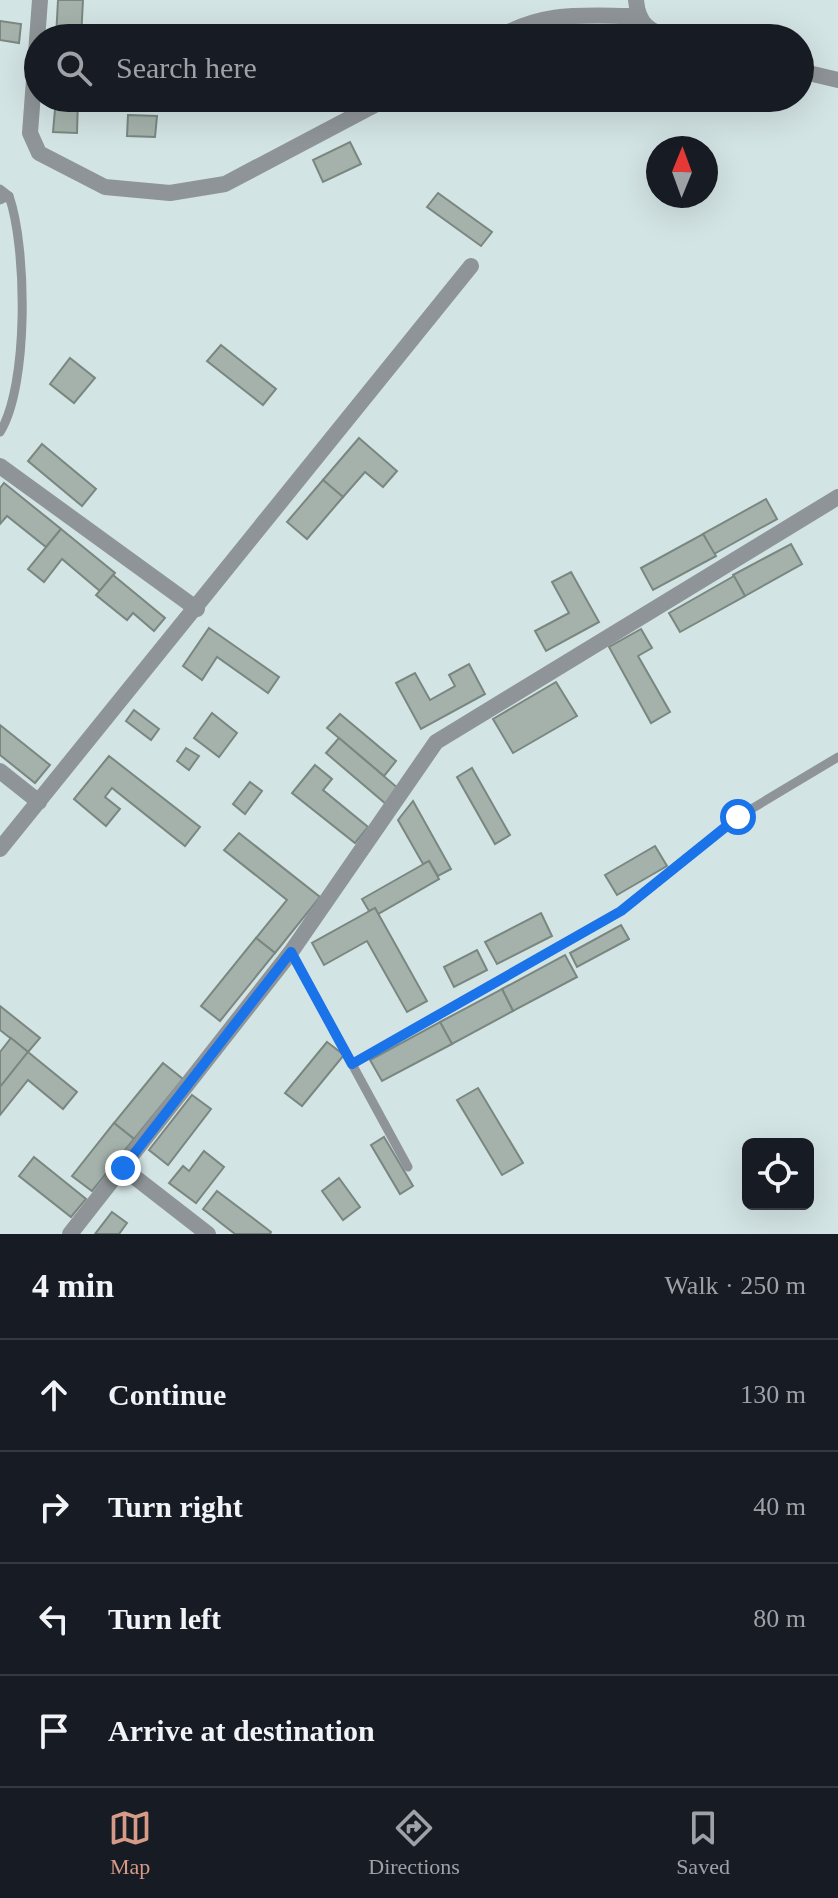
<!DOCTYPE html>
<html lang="en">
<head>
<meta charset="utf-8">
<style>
	body { margin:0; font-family:Georgia,serif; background:#20242c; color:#f1f3f6 }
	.controls { position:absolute; right:24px; bottom:24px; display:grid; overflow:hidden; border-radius:12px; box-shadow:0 8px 32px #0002 }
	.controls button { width:72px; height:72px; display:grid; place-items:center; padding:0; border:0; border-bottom:2px solid #363941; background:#171b24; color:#f1f3f6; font:40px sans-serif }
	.compass { position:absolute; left:646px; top:136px; width:72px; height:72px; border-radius:50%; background:#171b24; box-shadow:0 8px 32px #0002; rotate:1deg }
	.stop { position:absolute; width:24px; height:24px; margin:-18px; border:6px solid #1a73e8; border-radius:50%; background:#fff }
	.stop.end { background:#1a73e8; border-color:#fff; box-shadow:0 2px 8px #0008 }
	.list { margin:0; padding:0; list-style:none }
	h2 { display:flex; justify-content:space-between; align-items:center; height:104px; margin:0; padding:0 32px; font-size:34px }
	h2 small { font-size:26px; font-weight:400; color:#9ea1a6 }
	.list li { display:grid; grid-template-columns:52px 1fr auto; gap:24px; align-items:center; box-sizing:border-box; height:112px; padding:0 32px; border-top:2px solid #363941 }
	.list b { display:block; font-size:30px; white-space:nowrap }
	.list em { font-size:26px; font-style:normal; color:#9ea1a6 }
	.icon { flex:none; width:44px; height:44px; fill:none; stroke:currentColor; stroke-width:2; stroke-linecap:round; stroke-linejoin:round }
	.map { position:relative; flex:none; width:838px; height:1234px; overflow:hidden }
	.search { position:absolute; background:#171b24; box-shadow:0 8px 32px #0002; left:24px; right:24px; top:24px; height:88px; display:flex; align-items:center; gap:20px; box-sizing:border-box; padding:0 28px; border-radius:44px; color:#9ea1a6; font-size:30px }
	.sheet { height:552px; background:#171b24 }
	nav { display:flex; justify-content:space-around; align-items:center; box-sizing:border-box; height:112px; border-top:2px solid #363941; background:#171b24; font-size:22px; color:#9ea1a6 }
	nav a { display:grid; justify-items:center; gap:4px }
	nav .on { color:#d69a87 }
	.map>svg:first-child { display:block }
	.building { fill:#a5b2ac; stroke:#7a8781; stroke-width:2 }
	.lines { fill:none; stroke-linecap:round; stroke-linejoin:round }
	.service { stroke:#8e9497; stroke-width:9 }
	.minor { stroke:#8e9497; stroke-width:16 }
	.route { stroke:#1a73e8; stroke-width:10 }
</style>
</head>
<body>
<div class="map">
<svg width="838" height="1234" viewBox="0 0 838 1234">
	<rect width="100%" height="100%" fill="#d3e4e4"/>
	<!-- building -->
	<g class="building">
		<polygon points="58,0 83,0 81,38 56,38"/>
		<polygon points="0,21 21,24 19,43 0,40"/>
		<polygon points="134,32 198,38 134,38"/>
		<polygon points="56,98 78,98 77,133 53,132"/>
		<polygon points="128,115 157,116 155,137 127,136"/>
		<polygon points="350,142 361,164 323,182 313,160"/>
		<polygon points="438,193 492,232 481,246 427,207"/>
		<polygon points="221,345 276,389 263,405 207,361"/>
		<polygon points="70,358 95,378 74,403 50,384"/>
		<polygon points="359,438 397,471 383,487 365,472 343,497 323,480"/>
		<polygon points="42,444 96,489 82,506 28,461"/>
		<polygon points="323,480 343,497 307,539 287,522"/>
		<polygon points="4,483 61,529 46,547 7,516 0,524 0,488"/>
		<polygon points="766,499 777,519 714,554 703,534"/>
		<polygon points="61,529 115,573 100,591 62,559 44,582 28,569"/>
		<polygon points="703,534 716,556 653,590 641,568"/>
		<polygon points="791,544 802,564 745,596 733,575"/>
		<polygon points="571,572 599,622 546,651 535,631 569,613 552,582"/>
		<polygon points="113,575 165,618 154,631 133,613 127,620 96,595"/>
		<polygon points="734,576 745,596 680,632 669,613"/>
		<polygon points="209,628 279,677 268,693 217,657 202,680 183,666"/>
		<polygon points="641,629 652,648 638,656 670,712 651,723 609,647"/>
		<polygon points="469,664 485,694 421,729 396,683 415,673 430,700 455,686 449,675"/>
		<polygon points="556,682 577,716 513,753 493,719"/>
		<polygon points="134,710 159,729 151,740 126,721"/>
		<polygon points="212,713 237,733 219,757 194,738"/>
		<polygon points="340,714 396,761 384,776 327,728"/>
		<polygon points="0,725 50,765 35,783 0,755"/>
		<polygon points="339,738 399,789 386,804 326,753"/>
		<polygon points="186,748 199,756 189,770 177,761"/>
		<polygon points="109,756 200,827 185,846 112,788 105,797 120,809 106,826 74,799"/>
		<polygon points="315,765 332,779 323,790 368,827 355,843 292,793"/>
		<polygon points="472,768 510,835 495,844 457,777"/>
		<polygon points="250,782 262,791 245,814 233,804"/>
		<polygon points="413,801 451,869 438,876 429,861 423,864 398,820"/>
		<polygon points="239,833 320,897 275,953 256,938 287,900 224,850"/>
		<polygon points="655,846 667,866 617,895 605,875"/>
		<polygon points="429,861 439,879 378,914 375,908 369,911 362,899"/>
		<polygon points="375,908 427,1001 407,1012 367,941 324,965 312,943"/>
		<polygon points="541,913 552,936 497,964 485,942"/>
		<polygon points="621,925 629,939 577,967 570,953"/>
		<polygon points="256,938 275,953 220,1021 201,1006"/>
		<polygon points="477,950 487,970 454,987 444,967"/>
		<polygon points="565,955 577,977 513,1011 502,989"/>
		<polygon points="502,989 513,1011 452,1044 440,1022"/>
		<polygon points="0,1006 40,1038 28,1052 0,1030"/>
		<polygon points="440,1022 452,1044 382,1081 370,1060"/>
		<polygon points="11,1038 28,1052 0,1087 0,1052"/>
		<polygon points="327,1042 344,1055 302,1106 285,1093"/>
		<polygon points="28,1052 77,1092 63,1109 28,1080 0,1115 0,1087"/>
		<polygon points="163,1063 183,1079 134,1139 114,1123"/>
		<polygon points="478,1088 523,1163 502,1175 457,1100"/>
		<polygon points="192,1095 211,1109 168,1165 149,1150"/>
		<polygon points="114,1123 134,1139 92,1191 72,1176"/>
		<polygon points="384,1137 413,1186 400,1194 371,1145"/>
		<polygon points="204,1151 224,1167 196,1203 169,1183 183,1166 189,1171"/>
		<polygon points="34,1157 86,1199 71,1217 19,1176"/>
		<polygon points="339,1178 360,1207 343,1220 322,1191"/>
		<polygon points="217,1191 271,1232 270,1234 235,1234 203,1209"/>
		<polygon points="112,1212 127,1223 119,1234 95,1234"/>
	</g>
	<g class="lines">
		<!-- service -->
		<g class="service">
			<polyline points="0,189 9,196 0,200"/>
			<path d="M0,432C29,386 27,247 9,196"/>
			<polyline points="291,952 408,1167"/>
			<polyline points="352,1064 621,911 738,817 838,757"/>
		</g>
		<!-- minor -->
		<g class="minor">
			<polyline points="40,0 30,133 39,153 105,187 170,193 225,184 388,98"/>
			<path d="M636,0C638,25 650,32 673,38"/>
			<path d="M497,38C547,10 582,16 638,16"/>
			<polyline points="800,71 838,80"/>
			<polyline points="0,466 197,609"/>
			<polyline points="0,771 39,802"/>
			<polyline points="0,849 471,266"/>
			<polyline points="123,1168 208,1234"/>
			<polyline points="70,1234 291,952 436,742 838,497"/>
		</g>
	</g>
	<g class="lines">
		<!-- route -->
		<polyline class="route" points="123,1168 291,952 352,1064 621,911 738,817"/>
	</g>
</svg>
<div class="controls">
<button><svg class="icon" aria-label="locate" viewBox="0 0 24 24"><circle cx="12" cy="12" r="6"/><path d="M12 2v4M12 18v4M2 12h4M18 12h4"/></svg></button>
</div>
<svg class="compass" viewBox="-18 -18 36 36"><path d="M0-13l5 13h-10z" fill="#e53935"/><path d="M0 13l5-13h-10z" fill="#9ea1a6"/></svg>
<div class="stop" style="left:738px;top:817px"></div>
<div class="stop end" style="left:123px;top:1168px"></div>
<div class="search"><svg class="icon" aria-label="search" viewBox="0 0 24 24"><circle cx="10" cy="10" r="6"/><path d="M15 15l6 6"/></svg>Search here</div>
</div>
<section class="sheet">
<h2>4 min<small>Walk · 250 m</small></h2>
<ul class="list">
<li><svg class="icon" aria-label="ahead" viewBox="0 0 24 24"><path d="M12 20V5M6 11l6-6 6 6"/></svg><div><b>Continue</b></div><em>130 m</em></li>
<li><svg class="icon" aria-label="right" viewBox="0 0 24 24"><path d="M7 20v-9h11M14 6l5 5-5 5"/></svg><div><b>Turn right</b></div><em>40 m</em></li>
<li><svg class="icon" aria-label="left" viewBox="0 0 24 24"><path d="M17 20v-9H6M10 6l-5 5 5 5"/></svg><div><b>Turn left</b></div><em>80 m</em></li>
<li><svg class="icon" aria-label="arrive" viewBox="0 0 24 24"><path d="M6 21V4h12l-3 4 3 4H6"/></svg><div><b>Arrive at destination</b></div></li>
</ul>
</section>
<nav>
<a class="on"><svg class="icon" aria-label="map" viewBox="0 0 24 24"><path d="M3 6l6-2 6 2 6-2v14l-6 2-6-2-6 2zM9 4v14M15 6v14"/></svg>Map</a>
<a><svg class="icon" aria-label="directions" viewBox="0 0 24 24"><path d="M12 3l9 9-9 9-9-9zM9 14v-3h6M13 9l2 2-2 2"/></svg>Directions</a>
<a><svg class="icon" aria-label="saved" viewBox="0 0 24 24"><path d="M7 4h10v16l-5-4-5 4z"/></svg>Saved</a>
</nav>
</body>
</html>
